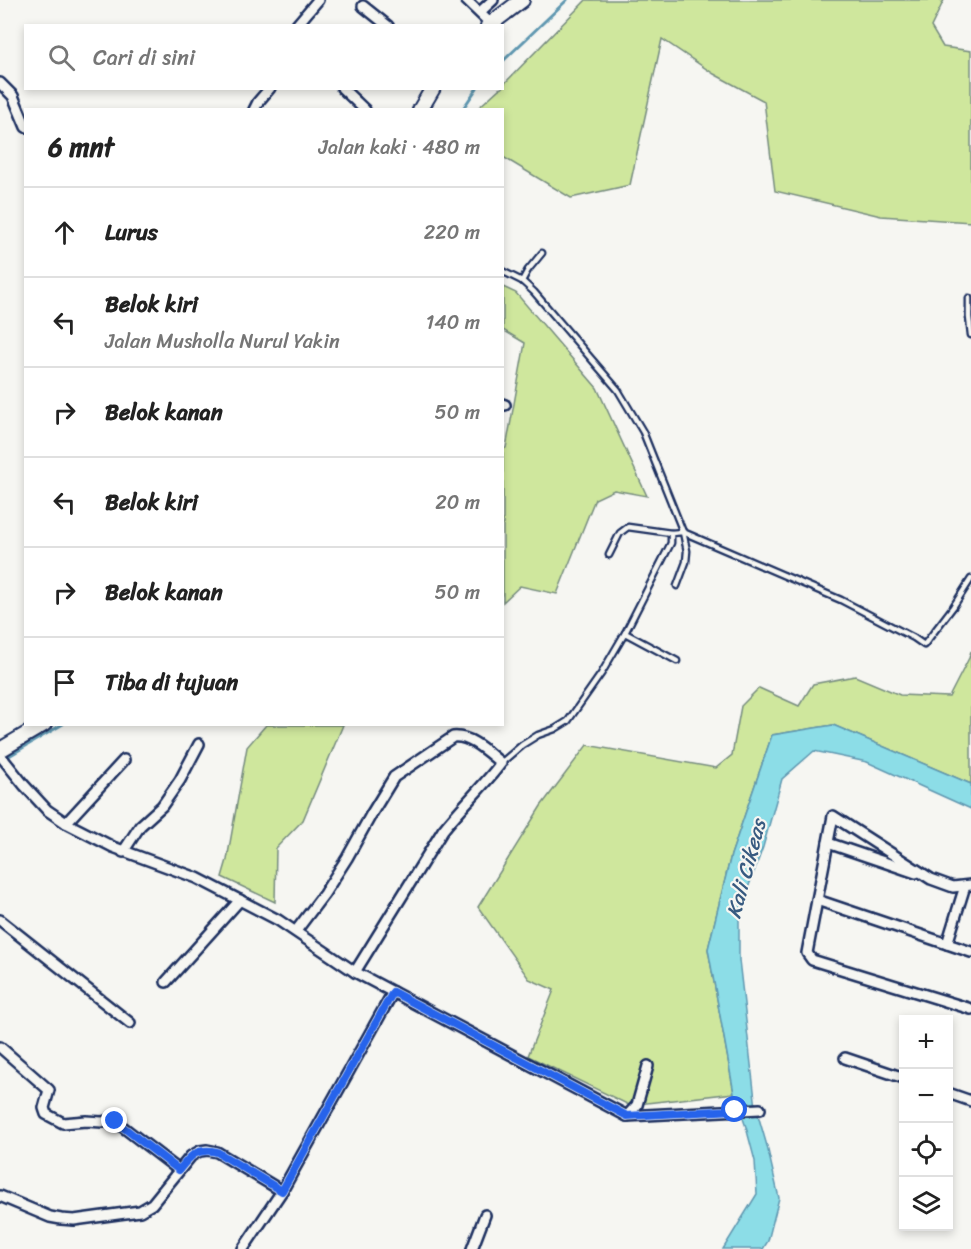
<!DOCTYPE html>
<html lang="id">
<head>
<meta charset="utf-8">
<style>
	body { margin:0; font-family:Sriracha,sans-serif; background:#f2f2f2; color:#222 }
	.controls { position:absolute; right:18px; bottom:18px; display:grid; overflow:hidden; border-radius:0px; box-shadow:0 3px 9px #0003 }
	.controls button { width:54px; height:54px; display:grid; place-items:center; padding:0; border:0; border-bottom:2px solid #e0e0e0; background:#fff; color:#222; font:30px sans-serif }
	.stop { position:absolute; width:18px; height:18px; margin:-14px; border:4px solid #2563eb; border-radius:50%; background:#fff }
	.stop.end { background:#2563eb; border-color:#fff; box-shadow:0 2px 6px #0008 }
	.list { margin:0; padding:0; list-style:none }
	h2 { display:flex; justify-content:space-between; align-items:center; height:78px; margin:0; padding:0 24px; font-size:26px }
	h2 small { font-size:20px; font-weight:400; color:#767676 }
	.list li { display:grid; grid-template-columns:39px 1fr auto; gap:18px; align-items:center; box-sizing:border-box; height:90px; padding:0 24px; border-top:2px solid #e0e0e0 }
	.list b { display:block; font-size:22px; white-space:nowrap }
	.list p { margin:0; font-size:20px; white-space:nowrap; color:#767676 }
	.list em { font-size:20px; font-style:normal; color:#767676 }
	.icon { flex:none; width:33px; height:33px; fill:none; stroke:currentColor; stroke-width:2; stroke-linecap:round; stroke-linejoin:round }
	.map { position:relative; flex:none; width:971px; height:1249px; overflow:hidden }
	.search { position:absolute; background:#fff; box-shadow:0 3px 9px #0003; left:24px; top:24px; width:480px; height:66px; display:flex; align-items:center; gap:15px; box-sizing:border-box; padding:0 21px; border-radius:0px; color:#767676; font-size:22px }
	.panel { position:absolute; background:#fff; box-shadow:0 3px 9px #0003; left:24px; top:108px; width:480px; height:618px; border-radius:0px }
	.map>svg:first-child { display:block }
	.green { fill:#cfe79d; stroke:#758b7e; stroke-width:1.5 }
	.water { fill:#8cdde7; stroke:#5f97b0; stroke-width:1.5 }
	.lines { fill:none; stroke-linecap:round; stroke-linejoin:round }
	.stream { stroke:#5f97b0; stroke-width:3 }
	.lane-casing { stroke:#1b2f5e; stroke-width:9 }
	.street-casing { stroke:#1b2f5e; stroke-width:14 }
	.secondary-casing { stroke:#1b2f5e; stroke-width:18 }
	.lane { stroke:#f6f6f2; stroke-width:4.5 }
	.street { stroke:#f6f6f2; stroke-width:9 }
	.secondary { stroke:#f6f6f2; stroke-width:14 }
	.route { stroke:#2563eb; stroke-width:8 }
	.labels { text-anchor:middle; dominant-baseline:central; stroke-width:4.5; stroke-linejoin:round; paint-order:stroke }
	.water-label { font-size:21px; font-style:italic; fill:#375a80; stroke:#f6f6f2 }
</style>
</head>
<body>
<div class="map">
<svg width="971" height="1249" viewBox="0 0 971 1249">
	<rect width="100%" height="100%" fill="#f6f6f2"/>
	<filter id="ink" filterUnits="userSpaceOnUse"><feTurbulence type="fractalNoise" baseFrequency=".0167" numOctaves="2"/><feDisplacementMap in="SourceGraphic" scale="12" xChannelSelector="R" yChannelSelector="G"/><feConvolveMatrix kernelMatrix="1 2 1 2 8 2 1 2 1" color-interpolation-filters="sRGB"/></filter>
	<g filter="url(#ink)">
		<!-- green -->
		<g class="green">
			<polygon points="586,0 944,0 931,27 943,47 971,51 971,222 881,216 775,191 764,101 714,74 662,39 630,185 571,198 503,157 502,110 477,109 499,89 502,88 503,85"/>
			<polygon points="503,287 516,293 597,388 647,496 614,490 595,499 557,594 520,586 503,602 503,449 506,448 525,343 503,330"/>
			<polygon points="971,651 971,784 833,725 772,735 731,855 708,949 734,1093 629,1105 528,1056 554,990 529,979 478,907 541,806 587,745 716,768 732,755 741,706 759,688 799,706 813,684 855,676 900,695 949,697 969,658"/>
			<polygon points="266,725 343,725 303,820 276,848 275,902 222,877 227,860 247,747"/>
		</g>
		<!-- water -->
		<polygon class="water" points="833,725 971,784 971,809 867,762 814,751 782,779 763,847 739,913 739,960 756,1108 767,1146 779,1198 768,1241 763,1249 723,1249 757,1194 755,1161 746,1127 734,1093 708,949 731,855 772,735"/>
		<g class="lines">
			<!-- stream -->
			<g class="stream">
				<polyline points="502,62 567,0"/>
				<polyline points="462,110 477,88"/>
				<polyline points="4,759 63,724"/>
			</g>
			<defs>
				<g id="lane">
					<polyline points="502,271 522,281 534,292 618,390 643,432 683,532 687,551 686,562 677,586"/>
					<polyline points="522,281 528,270 542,253"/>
					<polyline points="969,298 969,317 971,335"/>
					<polyline points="609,555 620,533 628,527 671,533 683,532 841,600 914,638 924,645 953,607 971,579"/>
					<polyline points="625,633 677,661"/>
					<polyline points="501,763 522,745 538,735 555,729 568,721 601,674 625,633 671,543 671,533"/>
				</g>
				<g id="street">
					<polyline points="466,0 490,23"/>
					<polyline points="363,6 388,26"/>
					<polyline points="480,12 493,0"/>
					<polyline points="296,26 318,0"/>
					<polyline points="0,83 13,96 26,127"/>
					<polyline points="342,88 365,110"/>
					<polyline points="254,110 258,102 270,88"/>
					<polyline points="502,404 505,405"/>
					<polyline points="0,755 24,785 47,810 66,823 113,847 197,878 278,920 355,972 627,1116 760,1109"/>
					<polyline points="66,823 124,760"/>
					<polyline points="828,843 916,873"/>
					<polyline points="123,852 140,826 162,806 180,780 199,744"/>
					<polyline points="971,885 953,887 931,879 833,816 807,953 812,960 971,1009"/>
					<polyline points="817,900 971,952"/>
					<polyline points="0,920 130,1023"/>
					<path d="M296,931L324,894L347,858L372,813L394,777L453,737C471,735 488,753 501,763C483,787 461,807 443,830L355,972"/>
					<polyline points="947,944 965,886"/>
					<polyline points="166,982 240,900"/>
					<polyline points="0,1047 49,1090 44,1108 46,1114 63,1123 86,1121 102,1122 110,1120 115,1121 179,1170"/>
					<polyline points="845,1058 904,1078"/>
					<polyline points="948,1093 971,1101"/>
					<polyline points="627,1116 637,1105 648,1066"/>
					<polyline points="0,1196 50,1217 61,1219 74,1220 140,1211 152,1204 191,1156 200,1151 207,1150 217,1152 282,1191"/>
					<polyline points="243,1249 282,1191 393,992"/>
					<polyline points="472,1249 485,1215"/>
				</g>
				<g id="secondary">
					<polyline points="488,26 522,0"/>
					<polyline points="420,110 433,88"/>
					<polyline points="0,750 44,724"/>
				</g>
			</defs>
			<!-- lane casing -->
			<use href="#lane" class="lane-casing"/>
			<!-- street casing -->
			<use href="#street" class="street-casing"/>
			<!-- secondary casing -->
			<use href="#secondary" class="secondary-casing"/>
			<!-- lane -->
			<use href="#lane" class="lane"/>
			<!-- street -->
			<use href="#street" class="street"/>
			<!-- secondary -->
			<use href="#secondary" class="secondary"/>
		</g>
	</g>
	<g class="lines" filter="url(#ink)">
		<!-- route -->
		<path class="route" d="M115,1121L179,1170C190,1156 197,1147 217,1152L282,1191L393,992L627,1116L735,1110"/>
	</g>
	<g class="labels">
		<!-- water labels -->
		<g class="water-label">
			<text transform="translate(746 869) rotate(-75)">Kali Cikeas</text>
		</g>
	</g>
</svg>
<div class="controls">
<button>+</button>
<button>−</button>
<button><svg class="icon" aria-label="locate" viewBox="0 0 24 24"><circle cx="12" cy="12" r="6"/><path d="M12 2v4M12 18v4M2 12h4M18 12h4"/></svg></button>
<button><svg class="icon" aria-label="layers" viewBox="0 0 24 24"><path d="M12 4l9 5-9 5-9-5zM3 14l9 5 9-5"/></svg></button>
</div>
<div class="stop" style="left:735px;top:1110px"></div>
<div class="stop end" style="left:115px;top:1121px"></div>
<div class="search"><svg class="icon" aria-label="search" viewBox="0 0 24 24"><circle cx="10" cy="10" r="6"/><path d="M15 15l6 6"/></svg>Cari di sini</div>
<section class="panel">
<h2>6 mnt<small>Jalan kaki · 480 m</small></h2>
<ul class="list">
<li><svg class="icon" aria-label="ahead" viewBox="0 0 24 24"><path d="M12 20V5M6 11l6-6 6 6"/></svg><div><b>Lurus</b></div><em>220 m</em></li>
<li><svg class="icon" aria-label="left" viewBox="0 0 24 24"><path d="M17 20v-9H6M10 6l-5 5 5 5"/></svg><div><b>Belok kiri</b><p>Jalan Musholla Nurul Yakin</p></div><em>140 m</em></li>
<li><svg class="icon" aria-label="right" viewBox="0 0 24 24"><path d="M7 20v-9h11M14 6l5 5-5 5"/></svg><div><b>Belok kanan</b></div><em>50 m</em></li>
<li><svg class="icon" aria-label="left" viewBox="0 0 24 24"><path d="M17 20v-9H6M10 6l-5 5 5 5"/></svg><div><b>Belok kiri</b></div><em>20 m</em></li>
<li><svg class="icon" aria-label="right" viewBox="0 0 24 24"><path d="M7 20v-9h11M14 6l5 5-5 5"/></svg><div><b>Belok kanan</b></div><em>50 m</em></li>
<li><svg class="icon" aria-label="arrive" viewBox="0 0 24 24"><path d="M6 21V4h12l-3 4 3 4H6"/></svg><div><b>Tiba di tujuan</b></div></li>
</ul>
</section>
</div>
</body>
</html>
